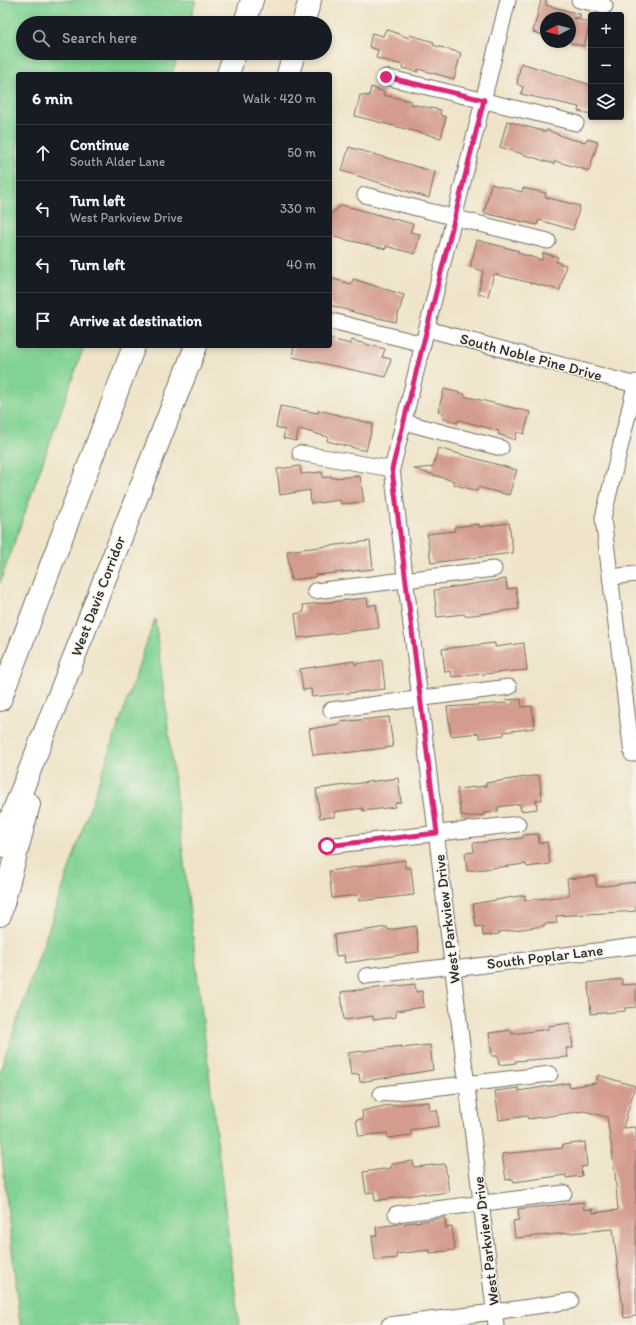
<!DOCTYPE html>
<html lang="en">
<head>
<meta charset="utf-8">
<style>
	body { margin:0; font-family:Itim,sans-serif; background:#20242c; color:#f1f3f6 }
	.controls { position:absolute; right:12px; top:12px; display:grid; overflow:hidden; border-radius:4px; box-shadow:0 2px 6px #0003 }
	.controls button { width:36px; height:36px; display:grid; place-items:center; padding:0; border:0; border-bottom:1px solid #363941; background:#171b24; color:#f1f3f6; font:20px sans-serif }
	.compass { position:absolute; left:540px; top:12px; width:36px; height:36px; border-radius:50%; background:#171b24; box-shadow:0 2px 6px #0003; rotate:263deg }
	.stop { position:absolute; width:12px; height:12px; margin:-9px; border:3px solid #db2777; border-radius:50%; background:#fff }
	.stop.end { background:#db2777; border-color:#fff; box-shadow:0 1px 4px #0008 }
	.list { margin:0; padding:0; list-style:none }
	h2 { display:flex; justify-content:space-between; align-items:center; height:52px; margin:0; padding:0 16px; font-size:17px }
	h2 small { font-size:13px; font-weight:400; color:#9ea1a6 }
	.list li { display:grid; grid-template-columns:26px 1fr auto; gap:12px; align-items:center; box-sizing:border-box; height:56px; padding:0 16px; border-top:1px solid #363941 }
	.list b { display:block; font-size:15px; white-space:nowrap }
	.list p { margin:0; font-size:13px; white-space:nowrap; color:#9ea1a6 }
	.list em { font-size:13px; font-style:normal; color:#9ea1a6 }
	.icon { flex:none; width:22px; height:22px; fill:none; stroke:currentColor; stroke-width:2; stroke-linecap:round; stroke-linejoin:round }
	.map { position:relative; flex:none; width:636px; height:1325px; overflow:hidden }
	.search { position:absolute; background:#171b24; box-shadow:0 2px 6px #0003; left:16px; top:16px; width:316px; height:44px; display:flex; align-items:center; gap:10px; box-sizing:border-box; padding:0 14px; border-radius:22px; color:#9ea1a6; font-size:15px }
	.panel { position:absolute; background:#171b24; box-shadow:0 2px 6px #0003; left:16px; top:72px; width:316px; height:276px; border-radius:4px }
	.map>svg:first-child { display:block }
	.green { fill:#81d394; stroke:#567f60 }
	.building { fill:#d49c8f }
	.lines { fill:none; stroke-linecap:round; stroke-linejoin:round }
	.minor-casing { stroke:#706c62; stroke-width:17 }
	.highway-casing { stroke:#706c62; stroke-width:24 }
	.minor { stroke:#fff; stroke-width:15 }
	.highway { stroke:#fff; stroke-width:22 }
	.route { stroke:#db2777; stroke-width:5 }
	.labels { text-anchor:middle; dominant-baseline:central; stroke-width:3; stroke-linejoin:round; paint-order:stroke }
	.street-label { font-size:15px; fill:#2b2b2b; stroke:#f7f3e8 }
</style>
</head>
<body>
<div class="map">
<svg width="636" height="1325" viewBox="0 0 636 1325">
	<rect width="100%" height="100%" fill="#f7f3e8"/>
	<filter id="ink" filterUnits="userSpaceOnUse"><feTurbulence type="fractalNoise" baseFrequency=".025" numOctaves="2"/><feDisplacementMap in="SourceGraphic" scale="8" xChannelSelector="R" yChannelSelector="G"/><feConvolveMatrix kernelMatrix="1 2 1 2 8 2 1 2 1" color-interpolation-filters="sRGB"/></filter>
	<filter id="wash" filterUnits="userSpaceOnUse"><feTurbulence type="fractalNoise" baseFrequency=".012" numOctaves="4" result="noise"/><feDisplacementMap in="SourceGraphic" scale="16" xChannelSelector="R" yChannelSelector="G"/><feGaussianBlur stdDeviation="0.9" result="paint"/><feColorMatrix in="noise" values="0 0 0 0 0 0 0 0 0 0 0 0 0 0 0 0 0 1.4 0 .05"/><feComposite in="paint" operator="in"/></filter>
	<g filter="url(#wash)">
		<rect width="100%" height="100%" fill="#efe4c9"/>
		<!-- green -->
		<g class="green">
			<polygon points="0,0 196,0 189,23 23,23 23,53 179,53 172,74 18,74 18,346 84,346 0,583"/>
			<polygon points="155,618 239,1325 20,1325 0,1137 0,1071"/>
		</g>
		<g id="blocks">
			<!-- building -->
			<g class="building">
				<polygon points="541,0 546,0 546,5 580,14 580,18 573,18 590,23 584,46 570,43 570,18 546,18 546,36 533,32"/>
				<polygon points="386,29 409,38 410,35 434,42 433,45 461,53 454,79 418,69 418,72 402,68 403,65 376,58 378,50 369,47 372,33 383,36"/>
				<polygon points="521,63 591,85 591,114 578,111 579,107 521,94 523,87 517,84"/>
				<polygon points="371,87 384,92 383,95 411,101 410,104 441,110 440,115 446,117 441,138 355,116 360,95 369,96"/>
				<polygon points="507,121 546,132 547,130 570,139 585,142 587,139 598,142 589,171 555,161 554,164 500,147"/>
				<polygon points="349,147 435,172 429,198 342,171"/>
				<polygon points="491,184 522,192 523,188 546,193 545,197 580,206 573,230 539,220 537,225 484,213"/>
				<polygon points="342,205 413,224 410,232 420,234 415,254 386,246 386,249 330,236 330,214"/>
				<polygon points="477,240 519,251 518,253 542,260 543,253 558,257 556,262 566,265 560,290 494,274 488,296 478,294 483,271 470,267"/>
				<polygon points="330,278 351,284 353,279 404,295 396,322 360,314 330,305"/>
				<polygon points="330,339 351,344 351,340 385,349 382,357 391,359 386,377 292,357 294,346 330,346"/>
				<polygon points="444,389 465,394 464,396 530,412 524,434 517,432 515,440 498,434 499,431 459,420 458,423 442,418 444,413 438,411"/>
				<polygon points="280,406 318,413 319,410 373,424 366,451 327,441 328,437 299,429 296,441 283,438 285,430 276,427"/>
				<polygon points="438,448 517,470 509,495 478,487 477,491 453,484 454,481 414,469 433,467"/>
				<polygon points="300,466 301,474 322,472 323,478 331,476 332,478 360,476 364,502 341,504 340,500 311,504 310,490 280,495 277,469"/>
				<polygon points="509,523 513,553 431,563 427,534 455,531 454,527 479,524 479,527"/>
				<polygon points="370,541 373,569 315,575 315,577 291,580 287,551"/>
				<polygon points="506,579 507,589 516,588 519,609 465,616 464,614 437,617 434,590"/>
				<polygon points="367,598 368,606 376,604 379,628 298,638 295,614 304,612 303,605"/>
				<polygon points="495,643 495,647 524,643 527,670 452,677 451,671 445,672 442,649"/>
				<polygon points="382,660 385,689 312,697 311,689 303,690 300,669 354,661 355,664"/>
				<polygon points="521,699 522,707 532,706 535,728 504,732 504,735 480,738 479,733 451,736 447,707 507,703 506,700"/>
				<polygon points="389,717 393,747 344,753 344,752 313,755 309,729 340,724 340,722"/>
				<polygon points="539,775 542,800 536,800 537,809 521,811 520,804 498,807 498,811 484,813 484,815 465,817 464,815 461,815 457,789 486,786 486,783"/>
				<polygon points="398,778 401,802 395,803 395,807 363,811 363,808 334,812 334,817 320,818 316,789"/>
				<polygon points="538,834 539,843 547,842 550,864 527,867 526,864 467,871 465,853 474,852 473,843 523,838 523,835"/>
				<polygon points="405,860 405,868 411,868 414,895 359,901 358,895 332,898 329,871"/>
				<polygon points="595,876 597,887 636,882 636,911 556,916 557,923 544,924 544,926 499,932 499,934 483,936 482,926 476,927 473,904 525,895 525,900 569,896 567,879"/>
				<polygon points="416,926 419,952 345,963 344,955 336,956 334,935 387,927 388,930"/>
				<polygon points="622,979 622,985 636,984 636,1007 625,1008 625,1011 591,1014 588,983"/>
				<polygon points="415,984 416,992 422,991 424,1007 396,1011 396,1017 373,1020 373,1016 344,1020 341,992"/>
				<polygon points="570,1023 573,1048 566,1048 568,1057 515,1061 516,1063 499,1065 498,1056 492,1056 489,1033 511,1030 512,1034 548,1029 548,1026"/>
				<polygon points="430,1045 433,1070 360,1082 359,1074 351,1075 348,1053 402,1046 402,1048"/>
				<polygon points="598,1075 635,1086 623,1128 636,1127 636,1316 624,1318 613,1229 515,1238 513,1221 519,1220 518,1209 583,1202 584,1210 593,1209 593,1213 618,1210 615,1173 607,1117 584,1111 528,1119 527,1116 499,1120 495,1091 519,1088 519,1091 569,1083 569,1087 596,1083"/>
				<polygon points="429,1102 430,1111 437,1110 439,1126 411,1130 411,1135 388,1138 387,1133 359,1136 356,1120 363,1119 362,1111 384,1106"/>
				<polygon points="585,1142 587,1166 581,1167 582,1176 566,1178 566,1175 514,1182 513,1179 506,1180 502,1154 563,1148 562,1145"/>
				<polygon points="413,1161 414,1167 445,1164 449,1192 425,1195 425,1193 375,1201 374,1192 366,1193 363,1172 391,1168 391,1164"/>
				<polygon points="445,1218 446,1228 452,1227 455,1250 430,1253 430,1250 396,1254 397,1258 375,1260 372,1236 377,1235 376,1227"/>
			</g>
		</g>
	</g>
	<g filter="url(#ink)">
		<use href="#blocks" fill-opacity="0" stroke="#706c62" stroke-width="1"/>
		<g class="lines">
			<defs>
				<g id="minor">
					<polyline points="579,0 605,6"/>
					<polyline points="386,77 576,123"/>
					<polyline points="365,195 548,241"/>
					<polyline points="332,321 423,344"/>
					<polyline points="427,329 636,385"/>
					<polyline points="636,382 603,518 632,754 636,753"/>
					<polyline points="404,422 501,448"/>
					<polyline points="300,453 392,469"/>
					<polyline points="611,577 636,574"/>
					<polyline points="315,591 494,569"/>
					<polyline points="331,710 509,687"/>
					<polyline points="327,846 518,824"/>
					<polyline points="453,969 636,946"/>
					<polyline points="366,976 453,966"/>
					<polyline points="381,1094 550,1074"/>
					<polyline points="396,1214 564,1193"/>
					<polyline points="389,1325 494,1312 571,1301"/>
					<polyline points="496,1325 392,469 508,0"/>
				</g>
				<g id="highway">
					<polyline points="245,23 252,0"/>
					<polyline points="303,23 310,0"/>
					<polyline points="228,74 235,53"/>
					<polyline points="288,74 294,53"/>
					<polyline points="0,700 134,346"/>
					<polyline points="0,846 196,346"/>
					<polyline points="0,915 29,804"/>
				</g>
			</defs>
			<!-- minor casing -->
			<use href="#minor" class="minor-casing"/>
			<!-- highway casing -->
			<use href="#highway" class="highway-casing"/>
			<!-- minor -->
			<use href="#minor" class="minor"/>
			<!-- highway -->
			<use href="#highway" class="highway"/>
		</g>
	</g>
	<g class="lines" filter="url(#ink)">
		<!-- route -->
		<polyline class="route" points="327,846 437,833 392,469 484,100 386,77"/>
	</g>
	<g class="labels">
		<!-- street labels -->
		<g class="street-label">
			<text transform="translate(531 357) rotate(15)">South Noble Pine Drive</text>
			<text transform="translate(98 596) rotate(-69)">West Davis Corridor</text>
			<text transform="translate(447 919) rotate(-97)">West Parkview Drive</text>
			<text transform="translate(545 957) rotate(-7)">South Poplar Lane</text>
			<text transform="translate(486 1241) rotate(-97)">West Parkview Drive</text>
		</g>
	</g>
</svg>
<div class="controls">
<button>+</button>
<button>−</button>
<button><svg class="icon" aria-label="layers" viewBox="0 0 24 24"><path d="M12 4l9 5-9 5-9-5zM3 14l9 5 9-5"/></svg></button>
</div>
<svg class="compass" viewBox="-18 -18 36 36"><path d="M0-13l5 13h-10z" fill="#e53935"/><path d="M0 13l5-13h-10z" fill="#9ea1a6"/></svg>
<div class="stop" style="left:327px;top:846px"></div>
<div class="stop end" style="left:386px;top:77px"></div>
<div class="search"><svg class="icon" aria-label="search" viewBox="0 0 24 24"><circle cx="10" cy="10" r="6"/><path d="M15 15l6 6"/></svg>Search here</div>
<section class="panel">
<h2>6 min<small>Walk · 420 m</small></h2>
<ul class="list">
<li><svg class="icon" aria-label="ahead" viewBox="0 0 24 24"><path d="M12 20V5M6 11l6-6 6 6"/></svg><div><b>Continue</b><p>South Alder Lane</p></div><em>50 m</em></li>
<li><svg class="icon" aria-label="left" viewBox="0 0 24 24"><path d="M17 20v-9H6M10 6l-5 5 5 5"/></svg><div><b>Turn left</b><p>West Parkview Drive</p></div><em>330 m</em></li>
<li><svg class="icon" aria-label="left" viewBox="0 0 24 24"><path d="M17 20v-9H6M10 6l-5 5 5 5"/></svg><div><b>Turn left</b></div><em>40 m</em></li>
<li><svg class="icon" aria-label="arrive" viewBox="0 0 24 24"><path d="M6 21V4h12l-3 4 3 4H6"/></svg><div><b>Arrive at destination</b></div></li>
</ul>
</section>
</div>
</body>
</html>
